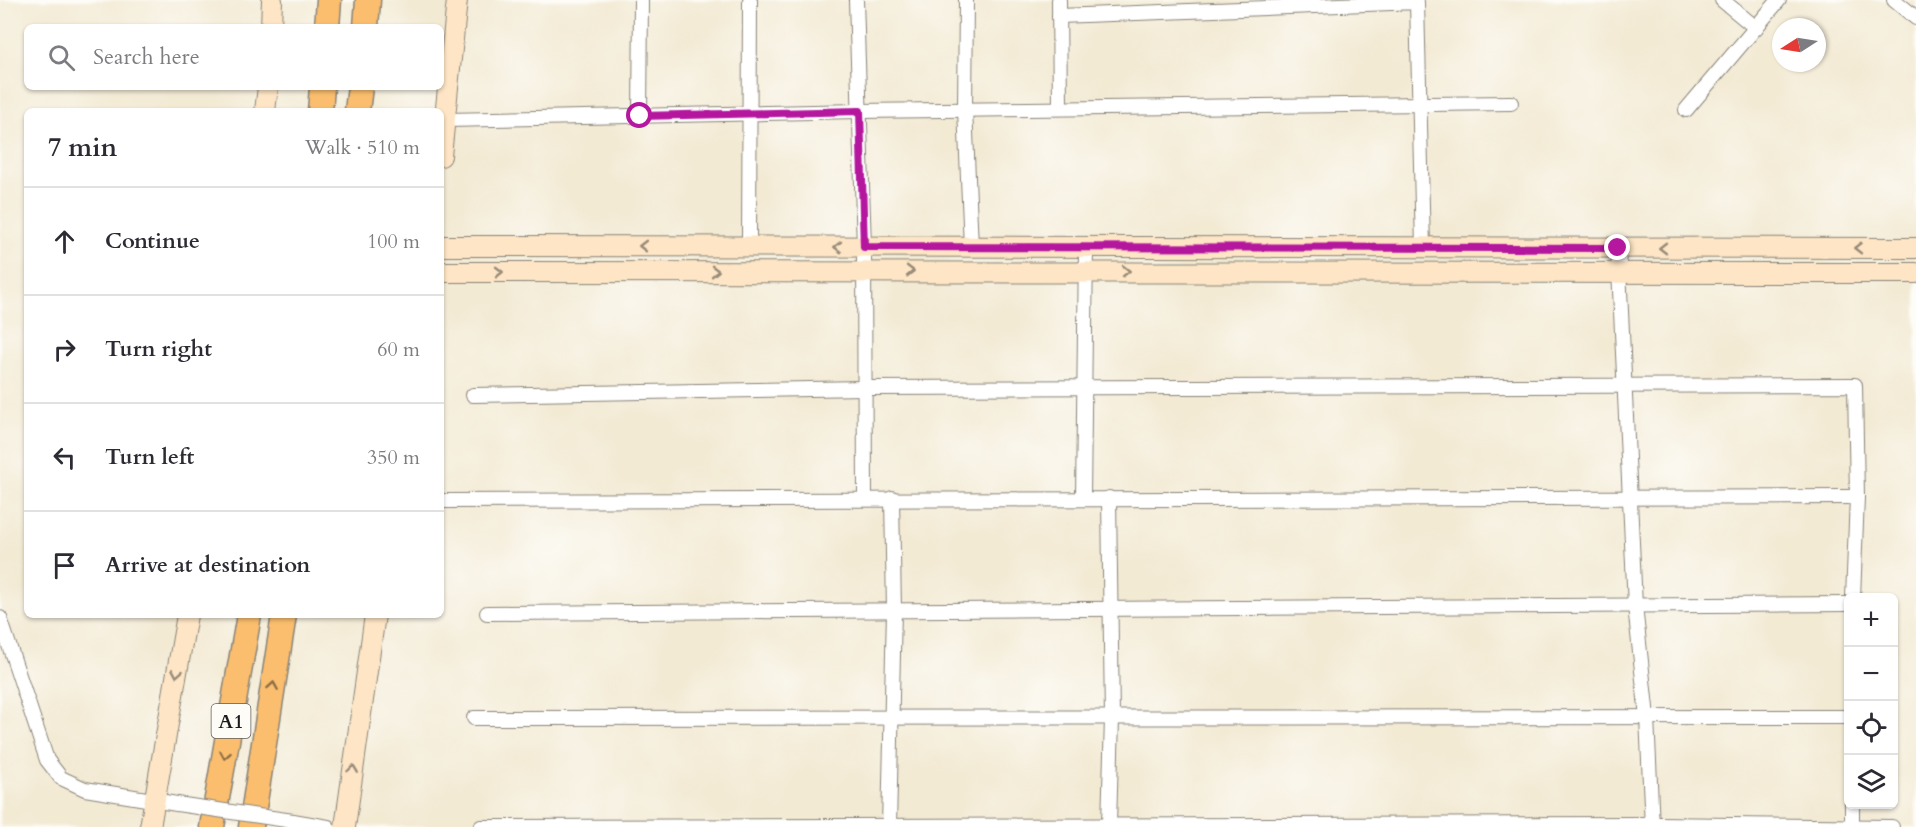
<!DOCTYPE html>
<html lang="en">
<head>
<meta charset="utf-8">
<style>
	body { margin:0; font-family:Cardo,serif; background:#f7f7f7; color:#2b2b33 }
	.controls { position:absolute; right:18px; bottom:18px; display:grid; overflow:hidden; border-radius:9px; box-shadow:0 2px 4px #0004 }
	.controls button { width:54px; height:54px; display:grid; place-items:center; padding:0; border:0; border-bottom:2px solid #e1e1e2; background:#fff; color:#2b2b33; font:30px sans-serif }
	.compass { position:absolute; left:1772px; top:18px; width:54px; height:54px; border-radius:50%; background:#fff; box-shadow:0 2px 4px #0004; rotate:258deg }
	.stop { position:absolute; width:18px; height:18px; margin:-14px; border:4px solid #b5179e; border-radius:50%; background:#fff }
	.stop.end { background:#b5179e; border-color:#fff; box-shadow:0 2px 6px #0008 }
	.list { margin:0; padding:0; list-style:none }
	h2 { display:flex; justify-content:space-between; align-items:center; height:78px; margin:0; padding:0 24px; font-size:26px }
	h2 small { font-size:20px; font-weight:400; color:#7c7c81 }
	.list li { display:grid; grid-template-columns:39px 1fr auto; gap:18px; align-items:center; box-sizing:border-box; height:108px; padding:0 24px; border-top:2px solid #e1e1e2 }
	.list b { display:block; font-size:22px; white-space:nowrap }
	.list em { font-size:20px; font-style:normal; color:#7c7c81 }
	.icon { flex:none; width:33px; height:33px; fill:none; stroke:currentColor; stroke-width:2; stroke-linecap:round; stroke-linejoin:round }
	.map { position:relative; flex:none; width:1916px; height:827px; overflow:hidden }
	.search { position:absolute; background:#fff; box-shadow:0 2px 4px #0004; left:24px; top:24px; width:420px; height:66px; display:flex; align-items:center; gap:15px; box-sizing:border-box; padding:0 21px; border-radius:9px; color:#7c7c81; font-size:22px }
	.panel { position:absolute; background:#fff; box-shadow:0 2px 4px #0004; left:24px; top:108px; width:420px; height:510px; border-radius:9px }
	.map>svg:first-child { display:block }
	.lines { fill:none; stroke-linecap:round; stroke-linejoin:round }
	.street-casing { stroke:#888378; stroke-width:16 }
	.secondary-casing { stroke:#888378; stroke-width:22 }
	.highway-casing { stroke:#888378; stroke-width:27 }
	.street { stroke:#fff; stroke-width:14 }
	.secondary { stroke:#fde5c5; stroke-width:20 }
	.highway { stroke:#fbbe6e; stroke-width:24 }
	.street-bridge-casing { stroke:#888378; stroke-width:16; stroke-linecap:butt }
	.street-bridge { stroke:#fff; stroke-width:14 }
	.oneway { stroke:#988b79 }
	.oneway2 { stroke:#8c6d45 }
	.route { stroke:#b5179e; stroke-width:8 }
	.labels { text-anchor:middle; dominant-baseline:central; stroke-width:6; stroke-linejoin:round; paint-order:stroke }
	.shield { fill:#fdfcf7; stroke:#605f5e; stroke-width:1.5 }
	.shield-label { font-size:20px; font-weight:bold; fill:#1c1c1c }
</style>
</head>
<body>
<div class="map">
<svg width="1916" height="827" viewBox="0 0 1916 827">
	<rect width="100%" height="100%" fill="#fdfcf7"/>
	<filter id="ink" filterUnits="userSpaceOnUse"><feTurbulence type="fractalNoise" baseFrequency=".0167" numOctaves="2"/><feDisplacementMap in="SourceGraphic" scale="12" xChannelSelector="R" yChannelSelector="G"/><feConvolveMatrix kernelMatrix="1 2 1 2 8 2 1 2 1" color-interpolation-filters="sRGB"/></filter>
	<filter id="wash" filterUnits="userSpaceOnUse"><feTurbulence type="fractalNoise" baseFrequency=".008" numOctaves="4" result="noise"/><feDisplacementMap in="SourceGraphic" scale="24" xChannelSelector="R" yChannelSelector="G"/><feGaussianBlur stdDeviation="1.35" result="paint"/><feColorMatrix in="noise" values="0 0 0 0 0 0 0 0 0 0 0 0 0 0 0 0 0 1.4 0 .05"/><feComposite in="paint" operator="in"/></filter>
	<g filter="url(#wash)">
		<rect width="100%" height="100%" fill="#f3ead4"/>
	</g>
	<g filter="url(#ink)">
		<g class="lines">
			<defs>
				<g id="street">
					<polyline points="856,0 864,247 865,499"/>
					<polyline points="966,0 965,109 971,247"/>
					<polyline points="1059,0 1060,108"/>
					<polyline points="1722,0 1756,28"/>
					<polyline points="1894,0 1916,18"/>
					<polyline points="1059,16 1417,2 1423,248"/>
					<polyline points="1686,110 1779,0"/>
					<polyline points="640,116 641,0"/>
					<polyline points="447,120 859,111 1511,103"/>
					<polyline points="749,247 750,0"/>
					<polyline points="1618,248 1635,606 1647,717 1652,827"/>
					<polyline points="473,395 864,388 1855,385 1857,497 1853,598"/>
					<polyline points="1083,498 1086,247"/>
					<polyline points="1109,498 1112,718 1109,825"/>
					<polyline points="441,501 1857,497"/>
					<polyline points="487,613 1848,604"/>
					<polyline points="0,618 47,760 61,778 85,789 177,804"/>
					<polyline points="474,718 1848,717"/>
					<polyline points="1852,804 1852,827"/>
					<polyline points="293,821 328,827"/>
					<polyline points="481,827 1658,824 1892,827"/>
					<polyline points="889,827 894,610 892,498"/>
				</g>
				<g id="secondary">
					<polyline points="271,27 272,0"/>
					<polyline points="265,111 268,87"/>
					<polyline points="441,156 457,0"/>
					<polyline points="441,246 1916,248"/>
					<polyline points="441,272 1916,273"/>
					<polyline points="150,827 187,615"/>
					<polyline points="345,827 375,615"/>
				</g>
				<g id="highway">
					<polyline points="327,27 329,0"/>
					<polyline points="366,27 368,0"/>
					<polyline points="320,111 322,87"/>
					<polyline points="357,111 360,87"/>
					<polyline points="212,827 249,615"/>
					<polyline points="251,827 284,615"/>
				</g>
			</defs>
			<!-- street casing -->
			<use href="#street" class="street-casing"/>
			<!-- secondary casing -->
			<use href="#secondary" class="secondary-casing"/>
			<!-- highway casing -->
			<use href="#highway" class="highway-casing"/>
			<!-- street -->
			<use href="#street" class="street"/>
			<!-- secondary -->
			<use href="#secondary" class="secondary"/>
			<!-- highway -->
			<use href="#highway" class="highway"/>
			<defs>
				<polyline id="street-bridge" points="177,804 293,821"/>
			</defs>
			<!-- street-bridge casing -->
			<use href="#street-bridge" class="street-bridge-casing"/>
			<!-- street-bridge -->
			<use href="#street-bridge" class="street-bridge"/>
		</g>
		<!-- one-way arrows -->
		<defs><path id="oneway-chevron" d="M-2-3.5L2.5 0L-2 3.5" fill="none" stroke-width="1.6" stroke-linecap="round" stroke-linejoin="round" transform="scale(1.5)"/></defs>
		<g class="oneway">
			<use href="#oneway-chevron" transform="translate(643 246) rotate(-180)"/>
			<use href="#oneway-chevron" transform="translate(838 247) rotate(-180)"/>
			<use href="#oneway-chevron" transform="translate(1663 248) rotate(-180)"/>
			<use href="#oneway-chevron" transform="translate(1858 248) rotate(-180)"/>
			<use href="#oneway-chevron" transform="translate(715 271)"/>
			<use href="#oneway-chevron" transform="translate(910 271)"/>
			<use href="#oneway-chevron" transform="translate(1126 271)"/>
			<use href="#oneway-chevron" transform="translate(499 272)"/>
			<use href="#oneway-chevron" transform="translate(177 673) rotate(100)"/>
			<use href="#oneway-chevron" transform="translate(353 769) rotate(-82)"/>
		</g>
		<g class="oneway2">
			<use href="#oneway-chevron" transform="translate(273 686) rotate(-81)"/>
			<use href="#oneway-chevron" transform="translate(225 755) rotate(100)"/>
		</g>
	</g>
	<g class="lines" filter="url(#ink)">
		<!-- route -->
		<polyline class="route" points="640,116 860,111 864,247 1618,248"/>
	</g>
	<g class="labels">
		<!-- shield labels -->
		<rect class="shield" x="211.5" y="704" width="39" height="34" rx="4.5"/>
		<g class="shield-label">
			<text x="231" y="721">A1</text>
		</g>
	</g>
</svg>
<div class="controls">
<button>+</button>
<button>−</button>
<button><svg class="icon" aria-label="locate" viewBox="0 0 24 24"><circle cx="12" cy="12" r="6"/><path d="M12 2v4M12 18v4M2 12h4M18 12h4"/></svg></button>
<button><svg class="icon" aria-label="layers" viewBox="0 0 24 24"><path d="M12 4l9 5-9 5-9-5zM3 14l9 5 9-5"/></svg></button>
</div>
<svg class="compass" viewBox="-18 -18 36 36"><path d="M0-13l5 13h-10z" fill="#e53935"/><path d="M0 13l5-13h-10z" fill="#7c7c81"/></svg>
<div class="stop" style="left:640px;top:116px"></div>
<div class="stop end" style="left:1618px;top:248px"></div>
<div class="search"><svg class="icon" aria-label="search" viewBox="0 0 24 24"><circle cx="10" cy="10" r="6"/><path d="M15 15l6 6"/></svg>Search here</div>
<section class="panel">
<h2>7 min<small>Walk · 510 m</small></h2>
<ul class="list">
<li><svg class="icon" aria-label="ahead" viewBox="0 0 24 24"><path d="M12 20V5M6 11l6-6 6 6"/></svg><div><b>Continue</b></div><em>100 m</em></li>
<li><svg class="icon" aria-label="right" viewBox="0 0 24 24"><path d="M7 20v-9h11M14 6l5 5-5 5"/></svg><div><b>Turn right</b></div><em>60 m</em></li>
<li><svg class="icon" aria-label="left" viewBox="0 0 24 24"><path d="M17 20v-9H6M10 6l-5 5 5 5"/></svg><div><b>Turn left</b></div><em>350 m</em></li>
<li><svg class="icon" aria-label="arrive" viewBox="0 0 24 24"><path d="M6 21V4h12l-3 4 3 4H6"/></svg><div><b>Arrive at destination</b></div></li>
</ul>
</section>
</div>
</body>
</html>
